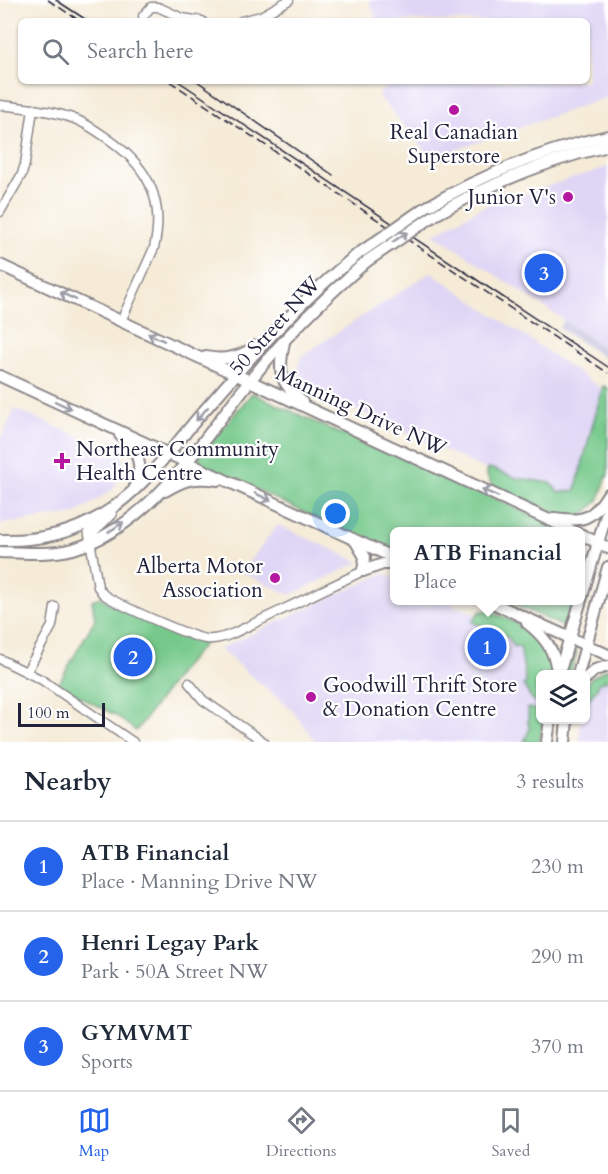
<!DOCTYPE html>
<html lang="en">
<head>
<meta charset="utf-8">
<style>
	body { margin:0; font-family:Cardo,serif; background:#f6f6f7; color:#1f2937 }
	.controls { position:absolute; right:18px; bottom:18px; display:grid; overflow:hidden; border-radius:9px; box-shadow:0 2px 4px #0004 }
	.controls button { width:54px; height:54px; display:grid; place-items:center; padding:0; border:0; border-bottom:2px solid #e0e1e3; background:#fff; color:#1f2937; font:30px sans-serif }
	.scale { position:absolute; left:18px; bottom:15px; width:87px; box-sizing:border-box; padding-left:6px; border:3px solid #22223b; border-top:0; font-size:16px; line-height:21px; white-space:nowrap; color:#22223b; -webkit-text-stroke:4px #fff; paint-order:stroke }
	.you { position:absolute; left:336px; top:514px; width:21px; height:21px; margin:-15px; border:4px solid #fff; border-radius:50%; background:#1a73e8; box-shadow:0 0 0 9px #1a73e833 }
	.badge { display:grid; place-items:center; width:39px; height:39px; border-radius:50%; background:#2563eb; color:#fff; font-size:20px; font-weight:700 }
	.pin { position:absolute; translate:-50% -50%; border:3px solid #fff; box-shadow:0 2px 6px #0006 }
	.popup { position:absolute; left:390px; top:527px; width:195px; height:78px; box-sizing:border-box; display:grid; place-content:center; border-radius:9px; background:#fff; filter:drop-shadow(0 2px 4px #0005); font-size:20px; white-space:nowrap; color:#747a83 }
	.popup b { font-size:22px; color:#1f2937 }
	.popup::after { content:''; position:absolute; left:50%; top:100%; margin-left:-12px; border:12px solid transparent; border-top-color:#fff }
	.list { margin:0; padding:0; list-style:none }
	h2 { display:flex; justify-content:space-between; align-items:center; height:78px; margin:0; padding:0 24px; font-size:26px }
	h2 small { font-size:20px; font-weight:400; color:#747a83 }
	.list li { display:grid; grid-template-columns:39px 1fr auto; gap:18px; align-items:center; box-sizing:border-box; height:90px; padding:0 24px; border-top:2px solid #e0e1e3 }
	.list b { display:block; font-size:22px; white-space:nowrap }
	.list p { margin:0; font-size:20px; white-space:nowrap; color:#747a83 }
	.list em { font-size:20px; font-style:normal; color:#747a83 }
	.icon { flex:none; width:33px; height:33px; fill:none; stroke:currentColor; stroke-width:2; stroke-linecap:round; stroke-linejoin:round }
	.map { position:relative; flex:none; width:608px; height:742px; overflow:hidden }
	.search { position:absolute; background:#fff; box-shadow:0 2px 4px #0004; left:18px; right:18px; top:18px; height:66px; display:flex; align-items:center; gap:15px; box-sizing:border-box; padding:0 21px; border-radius:9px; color:#747a83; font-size:22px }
	.sheet { height:348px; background:#fff }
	nav { display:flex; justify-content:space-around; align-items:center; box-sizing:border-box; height:84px; border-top:2px solid #e0e1e3; background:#fff; font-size:16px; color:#747a83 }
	nav a { display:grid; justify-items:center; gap:3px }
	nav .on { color:#2563eb }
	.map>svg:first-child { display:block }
	.built { fill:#dfd5f5 }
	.industrial { fill:#c3c1db }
	.green { fill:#76c98b; stroke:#4c7663; stroke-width:1.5 }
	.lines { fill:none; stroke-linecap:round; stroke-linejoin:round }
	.minor-casing { stroke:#8c8689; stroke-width:11 }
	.major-casing { stroke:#8c8689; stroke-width:14 }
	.minor { stroke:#fff; stroke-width:8 }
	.major { stroke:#fff; stroke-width:10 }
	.tram { stroke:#22223b; stroke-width:1.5 }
	.rail { stroke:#22223b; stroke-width:1.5; stroke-dasharray:9 4.5; stroke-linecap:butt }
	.major-bridge-casing { stroke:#8c8689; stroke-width:14; stroke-linecap:butt }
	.major-bridge { stroke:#fff; stroke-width:10 }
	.oneway { stroke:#9c9ca7 }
	.poi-dot { fill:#b5179e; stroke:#fff; stroke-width:2 }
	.labels { text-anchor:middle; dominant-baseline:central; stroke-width:4.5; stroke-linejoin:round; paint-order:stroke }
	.poi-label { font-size:21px; fill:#22223b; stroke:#fff; text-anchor:end }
	.street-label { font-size:21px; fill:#22223b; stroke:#fff }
</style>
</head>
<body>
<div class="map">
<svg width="608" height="742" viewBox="0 0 608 742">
	<rect width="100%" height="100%" fill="#fff"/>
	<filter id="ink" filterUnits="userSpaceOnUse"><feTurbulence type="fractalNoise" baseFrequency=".0167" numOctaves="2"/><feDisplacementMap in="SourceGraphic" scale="12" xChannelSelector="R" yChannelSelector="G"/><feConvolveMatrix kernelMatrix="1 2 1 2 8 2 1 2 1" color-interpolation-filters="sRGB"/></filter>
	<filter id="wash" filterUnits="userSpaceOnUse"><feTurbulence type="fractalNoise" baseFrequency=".008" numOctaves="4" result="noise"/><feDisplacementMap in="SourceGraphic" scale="24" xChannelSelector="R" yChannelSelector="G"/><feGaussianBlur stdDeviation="1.35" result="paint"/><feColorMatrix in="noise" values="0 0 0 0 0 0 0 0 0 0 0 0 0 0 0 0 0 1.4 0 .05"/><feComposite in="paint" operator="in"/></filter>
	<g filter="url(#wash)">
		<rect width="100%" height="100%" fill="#f5ebd7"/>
		<!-- built -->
		<g class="built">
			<polygon points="369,0 608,0 608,97 432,158 378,95 390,81 587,81 587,21 377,21"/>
			<polygon points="608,167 608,349 434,234 484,206"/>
			<polygon points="431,272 608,393 594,487 564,506 301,384 298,367 301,356"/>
			<polygon points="15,409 122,455 125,468 113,489 76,514 0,524 0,440"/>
			<polygon points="278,525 360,562 291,595 241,572"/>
			<polygon points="384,573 394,578 394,600 445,601 525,636 540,699 533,742 316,742 291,709 219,649"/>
			<polygon points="608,679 608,742 580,742 580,723 581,720 586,720 586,705 590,690 599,682"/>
		</g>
		<!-- industrial -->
		<polygon class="industrial" points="564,320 608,350 608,360 559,328"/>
		<!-- green -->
		<g class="green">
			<polygon points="603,386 608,388 608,474 598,501 582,516 563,516 493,487 486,474 489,468 517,478 551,483 558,492 575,491"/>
			<polygon points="252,393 341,434 369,441 566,531 394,532 394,555 196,461"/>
			<polygon points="580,539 589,544 580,575"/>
			<polygon points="100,597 113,605 204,644 182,669 136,731 115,715 58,685 95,619 92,600"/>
			<polygon points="508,601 573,601 564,627"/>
			<polygon points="488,610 529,629 549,652 553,674 540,674 540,704 533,701 523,685 526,683 520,646 514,647 509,638 472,622 479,612"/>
			<polygon points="572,649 577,652 570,674 563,674"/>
			<path d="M608,668V680L599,683L597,686L598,687L587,702L586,711C586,682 581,682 608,668Z"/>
			<polygon points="528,708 540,711 540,720 544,720 539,742 524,742 530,728 528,724"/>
		</g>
	</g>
	<g filter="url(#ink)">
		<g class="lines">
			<defs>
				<g id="minor">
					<polyline points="144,21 143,16 151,7 158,7 182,18 202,21"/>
					<polyline points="241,21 261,16 289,0"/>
					<path d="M0,105C24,108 49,110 72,118C84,122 94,129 104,136C146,164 166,197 154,248L121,321"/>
					<polyline points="0,212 22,174 25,164 33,109"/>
					<path d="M87,523L98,587L103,594C116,604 191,637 206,639C216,640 225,637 234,633L363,571"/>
					<polyline points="0,659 42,680 133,742"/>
					<polyline points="27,671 52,626 55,607"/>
					<polyline points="189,683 203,700 264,742"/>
				</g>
				<g id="major">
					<path d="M423,209C481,176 542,150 608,136"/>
					<path d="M435,215C490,184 546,160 608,146"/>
					<polyline points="0,265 575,532"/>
					<path d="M284,342C278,373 279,380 302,402"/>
					<path d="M206,357C225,361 240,357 256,346"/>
					<polyline points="0,376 394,558"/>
					<path d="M120,435C137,450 145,464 135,486"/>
					<path d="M165,491C185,479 194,477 218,480"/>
					<path d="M554,518C583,522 592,520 608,494"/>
					<polyline points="580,534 608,548"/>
					<path d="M0,540C36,541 69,535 100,516C142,491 171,449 202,413C251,357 299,301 358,254"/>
					<polyline points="90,542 93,531 111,514"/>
					<polyline points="356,542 365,557 363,571"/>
					<path d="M0,552C24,553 50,555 73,549C150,527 202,440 249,382C285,336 323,299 367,261"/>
					<polyline points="363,571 383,564 394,564"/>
					<polyline points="486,600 608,655"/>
					<path d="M527,623C544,636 556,651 557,674"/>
					<polyline points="559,674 608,509"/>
					<polyline points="578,674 608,567"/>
					<polyline points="586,678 595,670 608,666"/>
					<polyline points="547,742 550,720"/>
					<polyline points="565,742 567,720"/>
				</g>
			</defs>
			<!-- minor casing -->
			<use href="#minor" class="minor-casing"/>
			<!-- major casing -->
			<use href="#major" class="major-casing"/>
			<!-- minor -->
			<use href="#minor" class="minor"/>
			<!-- major -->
			<use href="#major" class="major"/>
			<!-- tram -->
			<g class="tram">
				<polyline points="56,0 88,21"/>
				<polyline points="178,81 608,367"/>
				<polyline points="197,81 333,175"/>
			</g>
			<!-- rail -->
			<g class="rail">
				<polyline points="48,0 80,21"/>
				<polyline points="169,81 608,373"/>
			</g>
			<defs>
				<g id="major-bridge">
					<polyline points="358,254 423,209"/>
					<polyline points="367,261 435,215"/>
				</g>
			</defs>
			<!-- major-bridge casing -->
			<use href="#major-bridge" class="major-bridge-casing"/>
			<!-- major-bridge -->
			<use href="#major-bridge" class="major-bridge"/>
		</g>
		<!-- one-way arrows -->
		<defs><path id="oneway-shaft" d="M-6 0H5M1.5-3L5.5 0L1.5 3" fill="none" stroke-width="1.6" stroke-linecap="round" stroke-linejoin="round" transform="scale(1.5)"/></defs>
		<g class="oneway">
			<use href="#oneway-shaft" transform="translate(400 237) rotate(-34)"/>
			<use href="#oneway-shaft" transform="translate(68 296) rotate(-155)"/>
			<use href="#oneway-shaft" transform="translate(156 337) rotate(-155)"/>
			<use href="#oneway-shaft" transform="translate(63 405) rotate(25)"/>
			<use href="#oneway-shaft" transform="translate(202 414) rotate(131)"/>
			<use href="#oneway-shaft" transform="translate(490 493) rotate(-156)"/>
			<use href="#oneway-shaft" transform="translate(263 497) rotate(25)"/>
			<use href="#oneway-shaft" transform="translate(116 527) rotate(-33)"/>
		</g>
	</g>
	<!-- markers -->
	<g class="poi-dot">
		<circle cx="454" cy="110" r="6"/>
		<circle cx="568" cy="197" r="6"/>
		<path d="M59 452h6v6h6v6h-6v6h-6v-6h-6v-6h6z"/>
		<circle cx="275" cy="578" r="6"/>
		<circle cx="311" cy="697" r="6"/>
	</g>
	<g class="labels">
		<!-- poi labels -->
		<g class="poi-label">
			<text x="454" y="132" text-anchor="middle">Real Canadian<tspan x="454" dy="24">Superstore</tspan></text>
			<text x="556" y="197">Junior V's</text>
			<text x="76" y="449" text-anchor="start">Northeast Community<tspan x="76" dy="24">Health Centre</tspan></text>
			<text x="263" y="566">Alberta Motor<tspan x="263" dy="24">Association</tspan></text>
			<text x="323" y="685" text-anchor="start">Goodwill Thrift Store<tspan x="323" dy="24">&amp; Donation Centre</tspan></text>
		</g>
		<!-- street labels -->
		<g class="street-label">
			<text transform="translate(275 326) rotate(-48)">50 Street NW</text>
			<text transform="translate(361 411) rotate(25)">Manning Drive NW</text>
		</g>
	</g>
</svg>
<div class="controls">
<button><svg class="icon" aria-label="layers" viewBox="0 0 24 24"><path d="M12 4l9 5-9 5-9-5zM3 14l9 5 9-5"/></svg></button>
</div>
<div class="scale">100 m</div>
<div class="you"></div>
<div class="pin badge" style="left:487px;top:647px">1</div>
<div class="popup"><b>ATB Financial</b>Place</div>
<div class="pin badge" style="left:133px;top:657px">2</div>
<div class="pin badge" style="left:544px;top:273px">3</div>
<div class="search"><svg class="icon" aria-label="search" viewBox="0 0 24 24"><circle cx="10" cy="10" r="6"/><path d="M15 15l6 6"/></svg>Search here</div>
</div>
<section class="sheet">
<h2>Nearby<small>3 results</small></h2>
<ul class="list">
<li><span class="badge">1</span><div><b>ATB Financial</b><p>Place · Manning Drive NW</p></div><em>230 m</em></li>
<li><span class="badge">2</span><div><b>Henri Legay Park</b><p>Park · 50A Street NW</p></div><em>290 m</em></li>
<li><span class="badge">3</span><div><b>GYMVMT</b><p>Sports</p></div><em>370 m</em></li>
</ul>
</section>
<nav>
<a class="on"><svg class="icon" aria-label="map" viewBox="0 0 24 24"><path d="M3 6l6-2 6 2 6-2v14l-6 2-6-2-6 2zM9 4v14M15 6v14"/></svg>Map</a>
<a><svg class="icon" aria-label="directions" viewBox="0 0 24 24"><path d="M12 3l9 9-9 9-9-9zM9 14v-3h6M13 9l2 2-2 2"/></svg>Directions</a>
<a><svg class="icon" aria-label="saved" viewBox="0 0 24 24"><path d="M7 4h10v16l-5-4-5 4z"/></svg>Saved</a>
</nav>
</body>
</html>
